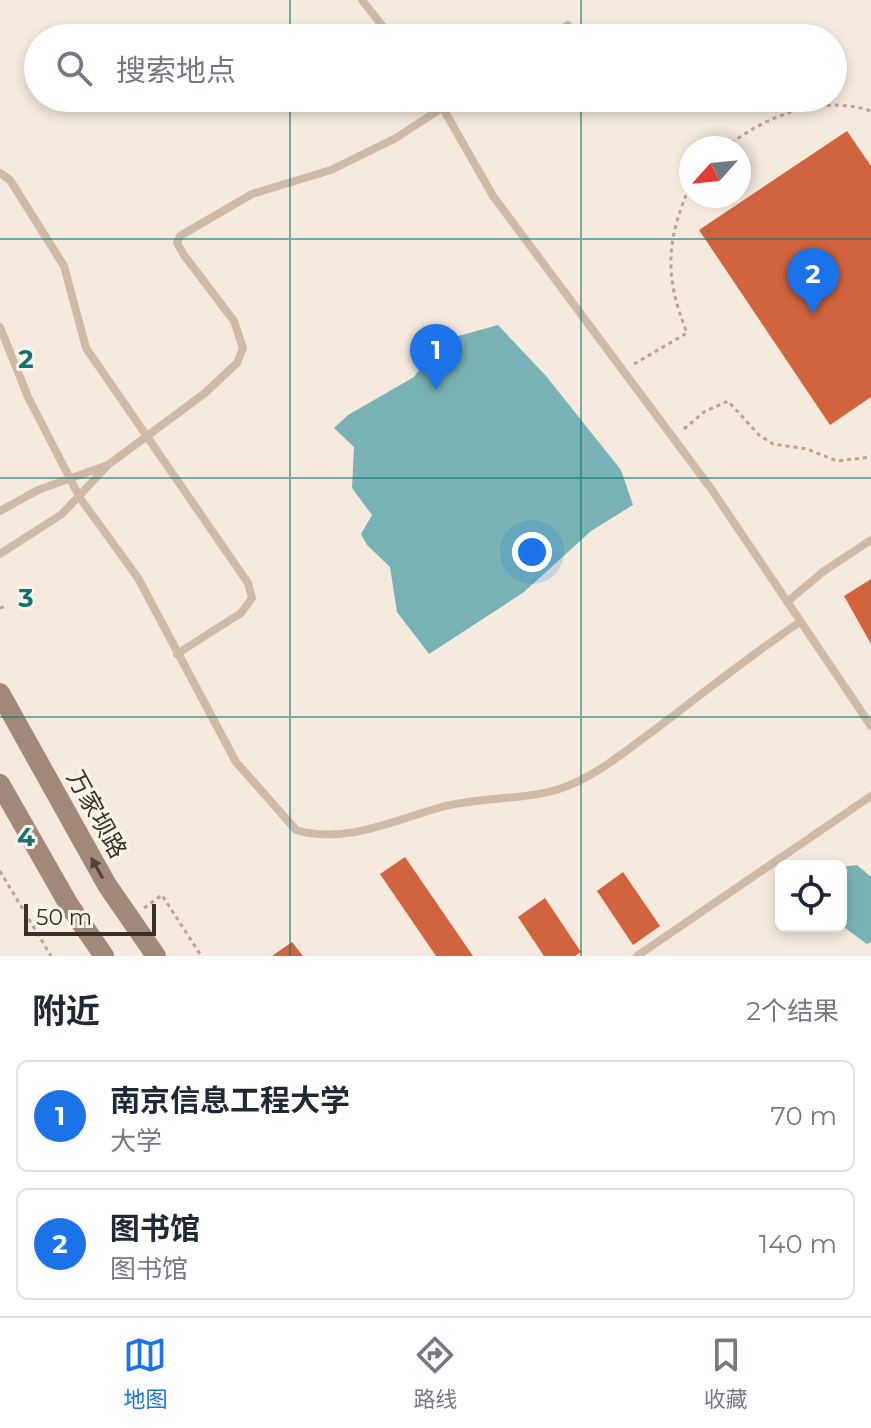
<!DOCTYPE html>
<html lang="zh">
<head>
<meta charset="utf-8">
<style>
	body { margin:0; font-family:Montserrat,"Noto Sans SC",sans-serif; background:#f2f2f3; color:#1f2937 }
	.controls { position:absolute; right:24px; bottom:24px; display:grid; overflow:hidden; border-radius:12px; box-shadow:0 4px 12px #0003 }
	.controls button { width:72px; height:72px; display:grid; place-items:center; padding:0; border:0; border-bottom:2px solid #e0e1e3; background:#fff; color:#1f2937; font:40px sans-serif }
	.compass { position:absolute; left:679px; top:136px; width:72px; height:72px; border-radius:50%; background:#fff; box-shadow:0 4px 12px #0003; rotate:243deg }
	.scale { position:absolute; left:24px; bottom:20px; width:132px; box-sizing:border-box; padding-left:8px; border:4px solid #3a2e28; border-top:0; font-size:22px; line-height:28px; white-space:nowrap; color:#3a2e28; -webkit-text-stroke:6px #fcf4ea; paint-order:stroke }
	.you { position:absolute; left:532px; top:552px; width:28px; height:28px; margin:-20px; border:6px solid #fff; border-radius:50%; background:#1a73e8; box-shadow:0 0 0 12px #1a73e833 }
	.badge { display:grid; place-items:center; width:52px; height:52px; border-radius:50%; background:#1a73e8; color:#fff; font-size:26px; font-weight:700 }
	.pin { position:absolute; translate:-50% -66px; filter:drop-shadow(0 2px 4px #0008) }
	.pin::after { content:''; position:absolute; top:42px; width:28px; height:24px; background:inherit; clip-path:polygon(0 0,100% 0,50% 100%) }
	.list { margin:0; padding:0; list-style:none }
	h2 { display:flex; justify-content:space-between; align-items:center; height:104px; margin:0; padding:0 32px; font-size:34px }
	h2 small { font-size:26px; font-weight:400; color:#747a83 }
	.list li { display:grid; grid-template-columns:52px 1fr auto; gap:24px; align-items:center; box-sizing:border-box; height:112px; margin:0 16px 16px; padding:0 16px; border:2px solid #e0e1e3; border-radius:12px }
	.list b { display:block; font-size:30px; white-space:nowrap }
	.list p { margin:0; font-size:26px; white-space:nowrap; color:#747a83 }
	.list em { font-size:26px; font-style:normal; color:#747a83 }
	.icon { flex:none; width:44px; height:44px; fill:none; stroke:currentColor; stroke-width:2; stroke-linecap:round; stroke-linejoin:round }
	.map { position:relative; flex:none; width:871px; height:956px; overflow:hidden }
	.search { position:absolute; background:#fff; box-shadow:0 4px 12px #0003; left:24px; right:24px; top:24px; height:88px; display:flex; align-items:center; gap:20px; box-sizing:border-box; padding:0 28px; border-radius:44px; color:#747a83; font-size:30px }
	.sheet { height:360px; background:#fff }
	nav { display:flex; justify-content:space-around; align-items:center; box-sizing:border-box; height:112px; border-top:2px solid #e0e1e3; background:#fff; font-size:22px; color:#747a83 }
	nav a { display:grid; justify-items:center; gap:4px }
	nav .on { color:#1a73e8 }
	.map>svg:first-child { display:block }
	.water { fill:#79b2b5 }
	.building { fill:#d1643f }
	.lines { fill:none; stroke-linecap:round; stroke-linejoin:round }
	.path { stroke:#baa491; stroke-width:3; stroke-dasharray:4 4; stroke-linecap:butt }
	.lane { stroke:#cebaa7; stroke-width:8 }
	.secondary { stroke:#a28878; stroke-width:20 }
	.oneway { fill:#54443c }
	.grid { fill:none; stroke:#0f766e; stroke-width:2; stroke-opacity:0.55 }
	.labels { text-anchor:middle; dominant-baseline:central; stroke-width:6; stroke-linejoin:round; paint-order:stroke }
	.street-label { font-size:24px; fill:#3a2e28; stroke:#fcf4ea }
	.grid-label { font-size:26px; text-anchor:middle; font-weight:bold; fill:#0f766e; stroke:#fcf4ea; stroke-width:6; stroke-linejoin:round; paint-order:stroke }
</style>
</head>
<body>
<div class="map">
<svg width="871" height="956" viewBox="0 0 871 956">
	<rect width="100%" height="100%" fill="#f5eadd"/>
	<!-- water -->
	<g class="water">
		<polygon points="498,325 546,376 621,470 633,505 591,531 524,592 429,654 397,612 390,567 367,545 361,534 372,515 352,488 354,447 334,428 348,415 414,377 429,356 451,338"/>
		<polygon points="857,865 871,877 871,942 867,944 841,925 841,867"/>
	</g>
	<!-- building -->
	<g class="building">
		<polygon points="847,131 871,166 871,397 830,425 699,230"/>
		<polygon points="871,579 871,644 844,596"/>
		<polygon points="405,857 473,956 436,956 380,874"/>
		<polygon points="623,872 660,926 633,945 597,891"/>
		<polygon points="545,898 581,952 575,956 544,956 518,917"/>
		<polygon points="292,942 303,956 272,956"/>
	</g>
	<g class="lines">
		<!-- path -->
		<g class="path">
			<path d="M725,148C765,116 820,94 871,111"/>
			<path d="M634,364L687,333C664,276 666,239 691,184"/>
			<polyline points="684,429 704,412 728,401 759,435 773,444 807,449 837,461 871,457"/>
			<polyline points="0,608 6,606"/>
			<polyline points="0,871 51,956"/>
			<polyline points="144,908 162,895 200,954 197,956"/>
		</g>
		<!-- lane -->
		<g class="lane">
			<polyline points="362,0 392,38"/>
			<polyline points="551,38 568,25"/>
			<polyline points="437,98 493,196 712,490 871,726"/>
			<polyline points="0,173 10,180 64,266 86,348 248,583 252,598 241,613 177,654"/>
			<path d="M0,327L28,397L80,498L138,578L236,762L296,830C346,845 397,819 445,806C481,797 525,800 559,789C594,778 624,752 653,731C702,694 749,656 800,622"/>
			<polyline points="0,511 38,490 108,465"/>
			<polyline points="0,554 62,514 108,465 205,393 237,363 243,348 234,321 184,255 177,243 180,236 252,194 331,170 396,138 457,98"/>
			<polyline points="787,602 824,571 871,540"/>
			<polyline points="637,956 871,796"/>
		</g>
		<!-- secondary -->
		<g class="secondary">
			<polyline points="0,693 107,885 156,956"/>
			<polyline points="0,784 69,905 104,956"/>
		</g>
	</g>
	<!-- one-way arrows -->
	<defs><path id="oneway-solid" d="M-6-.8H1V-3.2L6.5 0L1 3.2V.8H-6Z" transform="scale(2)"/></defs>
	<use class="oneway" href="#oneway-solid" transform="translate(97 868) rotate(-119)"/>
	<!-- grid -->
	<path class="grid" d="M290,0V38M581,0V38M290,98V956M581,98V956M0,239H871M0,478H871M0,717H871"/>
	<g class="labels">
		<!-- street labels -->
		<g class="street-label">
			<text transform="translate(97 814) rotate(61)">万家坝路</text>
		</g>
	</g>
	<g class="grid-label">
		<text x="26" y="368">2</text>
		<text x="26" y="607">3</text>
		<text x="26" y="846">4</text>
	</g>
</svg>
<div class="controls">
<button><svg class="icon" aria-label="locate" viewBox="0 0 24 24"><circle cx="12" cy="12" r="6"/><path d="M12 2v4M12 18v4M2 12h4M18 12h4"/></svg></button>
</div>
<svg class="compass" viewBox="-18 -18 36 36"><path d="M0-13l5 13h-10z" fill="#e53935"/><path d="M0 13l5-13h-10z" fill="#747a83"/></svg>
<div class="scale">50 m</div>
<div class="you"></div>
<div class="pin badge" style="left:436px;top:390px">1</div>
<div class="pin badge" style="left:813px;top:314px">2</div>
<div class="search"><svg class="icon" aria-label="search" viewBox="0 0 24 24"><circle cx="10" cy="10" r="6"/><path d="M15 15l6 6"/></svg>搜索地点</div>
</div>
<section class="sheet">
<h2>附近<small>2个结果</small></h2>
<ul class="list">
<li><span class="badge">1</span><div><b>南京信息工程大学</b><p>大学</p></div><em>70 m</em></li>
<li><span class="badge">2</span><div><b>图书馆</b><p>图书馆</p></div><em>140 m</em></li>
</ul>
</section>
<nav>
<a class="on"><svg class="icon" aria-label="map" viewBox="0 0 24 24"><path d="M3 6l6-2 6 2 6-2v14l-6 2-6-2-6 2zM9 4v14M15 6v14"/></svg>地图</a>
<a><svg class="icon" aria-label="directions" viewBox="0 0 24 24"><path d="M12 3l9 9-9 9-9-9zM9 14v-3h6M13 9l2 2-2 2"/></svg>路线</a>
<a><svg class="icon" aria-label="saved" viewBox="0 0 24 24"><path d="M7 4h10v16l-5-4-5 4z"/></svg>收藏</a>
</nav>
</body>
</html>
